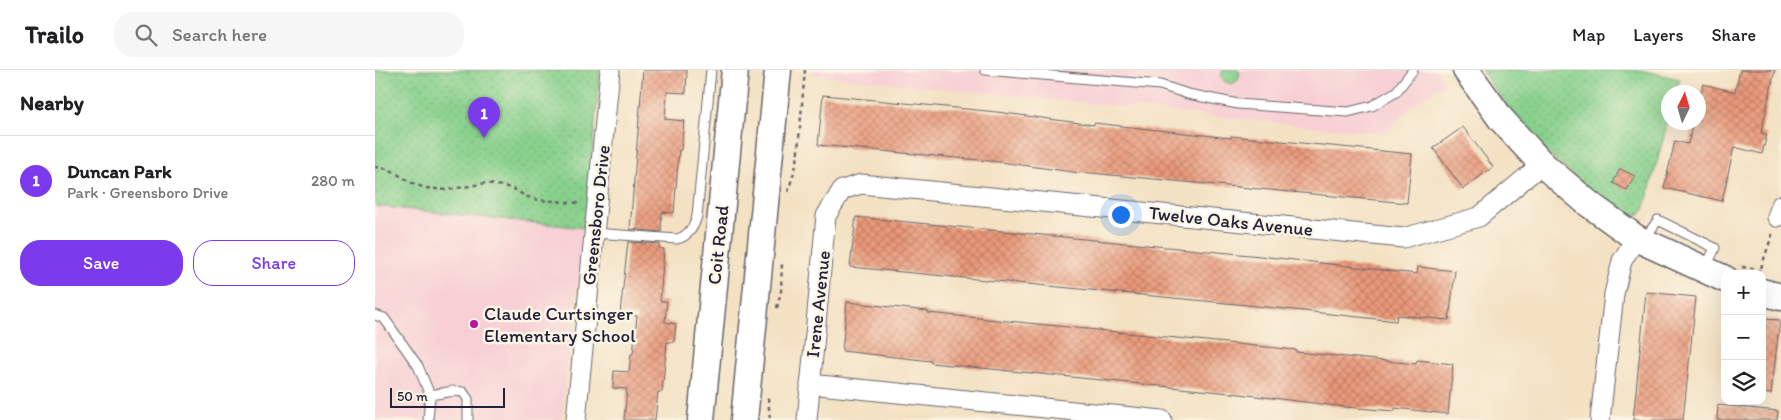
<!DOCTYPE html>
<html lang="en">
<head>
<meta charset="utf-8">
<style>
	body { margin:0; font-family:Itim,sans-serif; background:#f6f6f6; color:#202124 }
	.controls { position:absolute; right:15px; bottom:15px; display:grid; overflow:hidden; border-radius:10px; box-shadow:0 5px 20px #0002 }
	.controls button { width:45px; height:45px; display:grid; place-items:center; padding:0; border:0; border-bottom:1px solid #e0e0e0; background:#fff; color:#202124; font:25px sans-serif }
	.compass { position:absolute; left:1286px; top:15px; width:45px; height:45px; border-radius:50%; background:#fff; box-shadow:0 5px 20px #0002; rotate:5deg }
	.scale { position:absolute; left:15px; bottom:12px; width:115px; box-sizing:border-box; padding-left:5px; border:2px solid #22223b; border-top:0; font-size:14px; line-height:18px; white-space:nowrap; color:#22223b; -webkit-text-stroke:4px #fcf5e5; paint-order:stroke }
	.you { position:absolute; left:745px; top:144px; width:18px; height:18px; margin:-12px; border:4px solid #fff; border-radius:50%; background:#1a73e8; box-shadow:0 0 0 8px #1a73e833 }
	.badge { display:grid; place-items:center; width:32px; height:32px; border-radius:50%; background:#7c3aed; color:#fff; font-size:16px; font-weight:700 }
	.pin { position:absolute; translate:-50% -41px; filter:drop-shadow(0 1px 2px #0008) }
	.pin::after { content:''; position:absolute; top:26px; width:18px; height:15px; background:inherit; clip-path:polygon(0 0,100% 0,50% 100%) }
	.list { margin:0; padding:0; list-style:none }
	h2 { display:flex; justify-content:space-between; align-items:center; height:65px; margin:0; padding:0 20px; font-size:21px }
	h2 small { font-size:16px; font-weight:400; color:#757577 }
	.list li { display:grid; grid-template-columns:32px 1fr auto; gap:15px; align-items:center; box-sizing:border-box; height:90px; padding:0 20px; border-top:1px solid #e0e0e0 }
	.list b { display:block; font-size:19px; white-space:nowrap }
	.list p { margin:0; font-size:16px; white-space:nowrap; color:#757577 }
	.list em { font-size:16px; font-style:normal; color:#757577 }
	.actions { display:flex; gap:10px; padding:15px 20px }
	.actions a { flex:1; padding:11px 0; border:1px solid #7c3aed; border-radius:20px; text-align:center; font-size:18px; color:#7c3aed }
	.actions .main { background:#7c3aed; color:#fff }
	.icon { flex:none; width:28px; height:28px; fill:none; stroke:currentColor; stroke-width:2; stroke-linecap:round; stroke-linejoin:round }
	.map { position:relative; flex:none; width:1406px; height:350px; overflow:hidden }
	header { display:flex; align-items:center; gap:30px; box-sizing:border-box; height:70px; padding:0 25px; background:#fff; border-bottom:1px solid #e0e0e0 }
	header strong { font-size:24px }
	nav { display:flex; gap:28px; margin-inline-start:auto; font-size:18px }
	.search { width:350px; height:45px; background:#f6f6f6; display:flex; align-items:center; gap:12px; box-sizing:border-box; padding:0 18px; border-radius:20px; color:#757577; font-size:19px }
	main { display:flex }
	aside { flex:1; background:#fff }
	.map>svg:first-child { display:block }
	.built { fill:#f7cfd4 }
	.grass { fill:#88d08c; stroke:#557964 }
	.park { fill:url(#park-dots); stroke:#557964 }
	.building { fill:url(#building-cross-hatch) }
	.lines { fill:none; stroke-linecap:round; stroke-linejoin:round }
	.lane-casing { stroke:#6b656a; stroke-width:11 }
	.street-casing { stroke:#6b656a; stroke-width:21 }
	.secondary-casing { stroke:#6b656a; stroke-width:29 }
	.path { stroke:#6b656a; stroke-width:2.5; stroke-dasharray:4 4; stroke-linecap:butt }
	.lane { stroke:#fff; stroke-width:9 }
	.street { stroke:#fff; stroke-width:19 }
	.secondary { stroke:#fff; stroke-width:26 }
	.poi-dot { fill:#b5179e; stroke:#fcf5e5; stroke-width:2 }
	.labels { text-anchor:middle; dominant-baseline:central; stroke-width:5; stroke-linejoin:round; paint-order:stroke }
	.street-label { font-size:19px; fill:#22223b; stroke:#fcf5e5 }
	.poi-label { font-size:19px; fill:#22223b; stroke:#fcf5e5; text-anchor:start }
</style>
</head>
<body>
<header>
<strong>Trailo</strong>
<div class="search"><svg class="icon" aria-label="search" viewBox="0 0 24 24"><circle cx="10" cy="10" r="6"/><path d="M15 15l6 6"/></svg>Search here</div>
<nav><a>Map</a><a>Layers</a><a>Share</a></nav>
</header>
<main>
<aside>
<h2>Nearby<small></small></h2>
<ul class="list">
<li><span class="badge">1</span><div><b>Duncan Park</b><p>Park · Greensboro Drive</p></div><em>280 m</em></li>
</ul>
<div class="actions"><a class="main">Save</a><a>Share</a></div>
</aside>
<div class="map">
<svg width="1406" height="350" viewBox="0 0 1406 350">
	<defs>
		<pattern id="park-dots" width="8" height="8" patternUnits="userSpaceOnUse" patternTransform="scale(1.25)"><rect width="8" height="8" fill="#88d08c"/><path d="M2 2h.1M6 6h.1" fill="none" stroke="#75b27a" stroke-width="1.8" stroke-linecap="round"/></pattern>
		<pattern id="building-cross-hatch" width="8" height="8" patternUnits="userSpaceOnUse" patternTransform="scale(1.25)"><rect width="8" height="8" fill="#eb9a7a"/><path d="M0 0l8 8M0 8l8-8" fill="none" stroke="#be7d65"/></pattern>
	</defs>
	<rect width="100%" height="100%" fill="#fcf5e5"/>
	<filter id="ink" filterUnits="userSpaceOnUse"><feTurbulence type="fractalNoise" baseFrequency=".02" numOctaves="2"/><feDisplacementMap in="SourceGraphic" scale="10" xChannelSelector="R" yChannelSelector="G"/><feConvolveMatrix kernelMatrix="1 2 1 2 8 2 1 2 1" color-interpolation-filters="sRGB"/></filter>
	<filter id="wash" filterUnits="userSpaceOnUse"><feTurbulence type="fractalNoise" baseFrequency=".0096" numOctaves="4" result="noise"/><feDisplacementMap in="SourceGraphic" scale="20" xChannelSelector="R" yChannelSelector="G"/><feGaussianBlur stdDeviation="1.12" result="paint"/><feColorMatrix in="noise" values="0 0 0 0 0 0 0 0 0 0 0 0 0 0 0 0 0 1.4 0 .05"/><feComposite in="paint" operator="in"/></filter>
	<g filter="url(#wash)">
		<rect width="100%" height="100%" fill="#f3e1c2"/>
		<!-- built -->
		<g class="built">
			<polygon points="438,0 1062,0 1069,14 1040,33 1009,64 438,5"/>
			<polygon points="0,136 210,158 186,350 0,350"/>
		</g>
		<!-- grass -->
		<polygon class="grass" points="848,0 863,0 865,3 863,10 857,14 850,12 846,6"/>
		<!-- park -->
		<g class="park">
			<polygon points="0,0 225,0 210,158 0,136"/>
			<polygon points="1106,0 1265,0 1305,9 1301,22 1294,22 1293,51 1269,140 1252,153 1151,64"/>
		</g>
		<g id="blocks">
			<!-- building -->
			<g class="building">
				<polygon points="268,0 312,0 311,23 292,22 290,49 309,51 306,80 304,80 299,143 287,142 286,162 255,159"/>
				<polygon points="1365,0 1400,0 1386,63 1392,64 1387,84 1359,77 1347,131 1289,118 1300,71 1313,74 1318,52 1324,52 1324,32 1328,14 1360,22"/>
				<polygon points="448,25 622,42 719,55 719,53 856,68 856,66 1037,84 1032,133 705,102 705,103 625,92 443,75"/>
				<polygon points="1088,57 1118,97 1088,119 1058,78"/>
				<polygon points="1245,99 1260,106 1252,120 1238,113"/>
				<polygon points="481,147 885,186 1042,204 1043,197 1080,201 1074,250 1022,245 1021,251 872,235 475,197"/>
				<polygon points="253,172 285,174 284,178 289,179 285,231 292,231 290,252 301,254 299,272 292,272 287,322 283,322 280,350 249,350 252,319 238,318 239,301 254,302 256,284 258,284 262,246 245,244"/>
				<polygon points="1271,222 1321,227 1308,350 1258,350"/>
				<polygon points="472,232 553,241 553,243 921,280 921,282 1041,294 1042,290 1078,294 1073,344 1020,338 1020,341 970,337 865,324 556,293 556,291 467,281"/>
				<polygon points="1387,249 1405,250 1396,324 1387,323"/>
				<polygon points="1343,335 1403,341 1402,350 1342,350"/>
			</g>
		</g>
	</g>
	<g filter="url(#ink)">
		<use href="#blocks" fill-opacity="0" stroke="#6b656a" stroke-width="1"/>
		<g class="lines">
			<defs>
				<g id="lane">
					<polyline points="610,0 785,15 813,24 863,34 973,42 997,36 1021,22 1038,0"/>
					<path d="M219,163L302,169C314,166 319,157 322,146L336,0"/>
					<polyline points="1268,166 1273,164 1283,150 1340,178 1331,197"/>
					<polyline points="0,245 9,248 43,296 55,325 53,350"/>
					<polyline points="55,325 79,321 88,322 93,329 93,350"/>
				</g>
				<g id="street">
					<polyline points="1402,147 1406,135"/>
					<polyline points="435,314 787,350"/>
					<polyline points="201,350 235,0"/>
					<polyline points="432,350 451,146 467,120 486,114 1028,168 1104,147 1167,94"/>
					<polyline points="1225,350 1239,224 1247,191 1261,168"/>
				</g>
				<g id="secondary">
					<polyline points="1091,0 1126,49 1167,94 1214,134 1261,168 1350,209"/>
					<polyline points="1387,222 1406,227"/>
					<polyline points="326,350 360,0"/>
					<polyline points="369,350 403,0"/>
				</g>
			</defs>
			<!-- lane casing -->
			<use href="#lane" class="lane-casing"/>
			<!-- street casing -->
			<use href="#street" class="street-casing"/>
			<!-- secondary casing -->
			<use href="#secondary" class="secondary-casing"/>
			<!-- path -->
			<g class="path">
				<polyline points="0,97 14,99 37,113 50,118 72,120 111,113 137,118 150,126 163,130 207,133"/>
				<polyline points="413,122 422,92 430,0"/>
				<polyline points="1367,197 1377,198 1385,201"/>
				<polyline points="1386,198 1398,162"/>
				<polyline points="402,238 406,221 407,192"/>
				<polyline points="393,328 395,350"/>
			</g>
			<!-- lane -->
			<use href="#lane" class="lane"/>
			<!-- street -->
			<use href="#street" class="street"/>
			<!-- secondary -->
			<use href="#secondary" class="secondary"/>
		</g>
	</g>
	<!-- markers -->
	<circle class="poi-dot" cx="99" cy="254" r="5"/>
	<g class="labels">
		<!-- street labels -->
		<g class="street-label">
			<text transform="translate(221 145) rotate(-84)">Greensboro Drive</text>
			<text transform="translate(856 151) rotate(6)">Twelve Oaks Avenue</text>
			<text transform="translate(343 175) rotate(-84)">Coit Road</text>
			<text transform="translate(443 234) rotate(-84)">Irene Avenue</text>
		</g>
		<!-- poi labels -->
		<g class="poi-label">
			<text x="109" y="243">Claude Curtsinger<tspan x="109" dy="22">Elementary School</tspan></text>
		</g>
	</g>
</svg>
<div class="controls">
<button>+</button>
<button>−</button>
<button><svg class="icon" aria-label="layers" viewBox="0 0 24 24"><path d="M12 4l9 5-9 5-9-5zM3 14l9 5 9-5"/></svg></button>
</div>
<svg class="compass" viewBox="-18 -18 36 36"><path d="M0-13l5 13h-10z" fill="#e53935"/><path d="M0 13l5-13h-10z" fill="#757577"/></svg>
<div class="scale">50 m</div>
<div class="you"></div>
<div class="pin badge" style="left:109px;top:68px">1</div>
</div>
</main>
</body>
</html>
